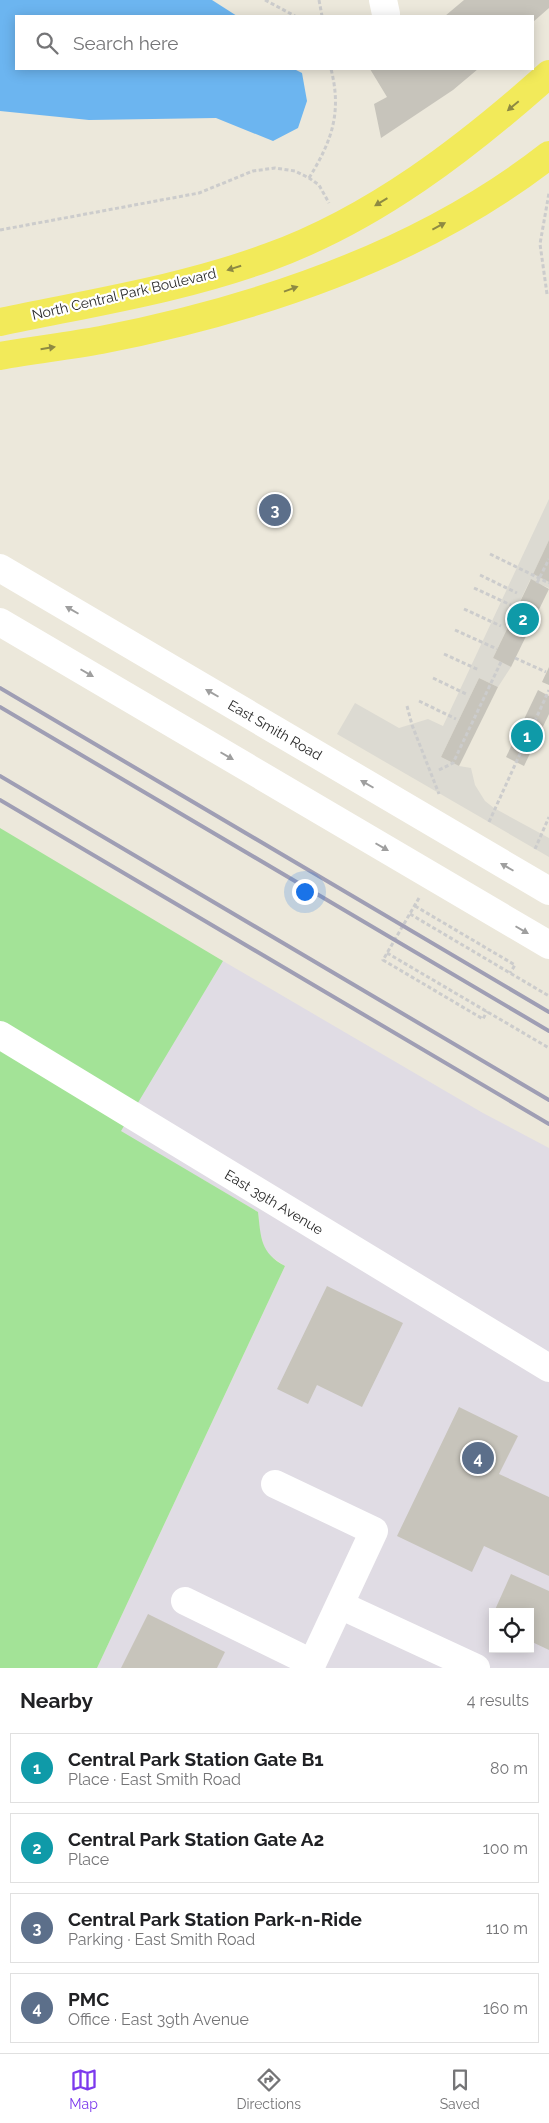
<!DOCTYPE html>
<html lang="en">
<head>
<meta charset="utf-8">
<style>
	body { margin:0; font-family:Raleway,sans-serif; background:#f6f6f6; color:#202124 }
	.controls { position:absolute; right:15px; bottom:15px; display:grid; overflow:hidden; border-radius:0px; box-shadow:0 2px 12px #0003 }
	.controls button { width:45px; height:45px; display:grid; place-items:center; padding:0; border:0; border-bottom:1px solid #e0e0e0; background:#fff; color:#202124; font:25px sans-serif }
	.you { position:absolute; left:304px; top:891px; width:18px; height:18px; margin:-12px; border:4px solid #fff; border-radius:50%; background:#1a73e8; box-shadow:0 0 0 8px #1a73e833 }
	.badge { display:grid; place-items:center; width:32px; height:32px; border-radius:50%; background:#7c3aed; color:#fff; font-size:16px; font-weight:700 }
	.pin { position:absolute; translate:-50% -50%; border:2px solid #fff; box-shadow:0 1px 5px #0006 }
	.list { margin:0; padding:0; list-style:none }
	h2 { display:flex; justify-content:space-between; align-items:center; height:65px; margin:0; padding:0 20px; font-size:21px }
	h2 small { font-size:16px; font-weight:400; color:#757577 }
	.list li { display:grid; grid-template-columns:32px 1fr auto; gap:15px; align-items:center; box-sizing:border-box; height:70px; margin:0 10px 10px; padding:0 10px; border:1px solid #e0e0e0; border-radius:0px }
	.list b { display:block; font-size:19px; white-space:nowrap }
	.list p { margin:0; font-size:16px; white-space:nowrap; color:#757577 }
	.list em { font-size:16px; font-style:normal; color:#757577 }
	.icon { flex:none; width:28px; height:28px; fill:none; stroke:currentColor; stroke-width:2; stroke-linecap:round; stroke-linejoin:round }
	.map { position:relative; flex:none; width:549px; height:1668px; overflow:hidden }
	.search { position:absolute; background:#fff; box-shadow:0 2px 12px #0003; left:15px; right:15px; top:15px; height:55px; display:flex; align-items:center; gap:12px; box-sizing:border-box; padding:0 18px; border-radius:0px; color:#757577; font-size:19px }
	.sheet { height:385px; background:#fff }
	nav { display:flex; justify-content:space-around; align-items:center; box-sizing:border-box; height:70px; border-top:1px solid #e0e0e0; background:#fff; font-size:14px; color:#757577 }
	nav a { display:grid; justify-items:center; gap:2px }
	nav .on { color:#7c3aed }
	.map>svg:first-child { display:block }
	.industrial { fill:#e0dce4; fill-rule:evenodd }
	.green { fill:#a3e397 }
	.plaza { fill:#dcdad2 }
	.water { fill:#6cb5f0 }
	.building { fill:#c7c4bb }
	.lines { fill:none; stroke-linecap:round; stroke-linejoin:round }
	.path { stroke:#ccc; stroke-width:3; stroke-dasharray:4 2.5; stroke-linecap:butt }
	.minor { stroke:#fff; stroke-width:28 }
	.major { stroke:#f2ea5a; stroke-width:28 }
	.rail { stroke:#9f9eb4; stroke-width:4 }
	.oneway { fill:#8e8a42 }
	.oneway2 { fill:#9f9f9f }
	.labels { text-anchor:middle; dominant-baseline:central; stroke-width:4.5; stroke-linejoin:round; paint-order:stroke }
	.street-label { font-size:14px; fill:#2a2a2a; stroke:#fff }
</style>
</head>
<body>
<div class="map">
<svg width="549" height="1668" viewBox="0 0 549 1668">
	<rect width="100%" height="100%" fill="#ece8db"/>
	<!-- industrial -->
	<path class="industrial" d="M223,961L483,1113L549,1148V1668H97L285,1266L266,1253L260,1233L258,1212L120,1131ZM493,1612H530V1649H493Z"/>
	<!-- green -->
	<path class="green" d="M0,828L223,961L121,1131L258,1212C261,1237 260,1253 285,1266L97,1668H0Z"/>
	<!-- plaza -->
	<polygon class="plaza" points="549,499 549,540 533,574 549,582 549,588 530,580 493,658 511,667 498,687 479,678 441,757 459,766 471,768 475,785 485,801 494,808 549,838 549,857 337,734 355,703 399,728 428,719 443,726"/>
	<!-- water -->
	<polygon class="water" points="0,0 212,0 237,16 16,16 16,69 294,69 302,73 307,101 298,128 273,141 216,118 89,120 0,111"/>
	<!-- building -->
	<g class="building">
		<polygon points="464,0 549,0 549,8 533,22 533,16 445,16"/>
		<polygon points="370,69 478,69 453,90 381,138 374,104 387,97"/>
		<polygon points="549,540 549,582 533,574"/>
		<polygon points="531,579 549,589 511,667 493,658"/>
		<polygon points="549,667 549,685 542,682"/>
		<polygon points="479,678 498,687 459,766 441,757"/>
		<polygon points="538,690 549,696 549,714 524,766 506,757"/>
		<polygon points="327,1286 403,1323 362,1407 317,1385 308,1404 277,1389"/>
		<polygon points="459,1407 518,1436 499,1474 549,1497 549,1576 484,1546 472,1572 397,1536"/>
		<polygon points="511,1574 549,1591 549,1650 530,1641 530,1612 494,1612"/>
		<polygon points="148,1614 225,1652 217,1668 121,1668"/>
	</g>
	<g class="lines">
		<!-- path -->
		<g class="path">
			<polyline points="265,0 295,16"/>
			<polyline points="319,0 322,16"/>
			<path d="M309,178C332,141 342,112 331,69"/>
			<polyline points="0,230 199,193 253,171 275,168 295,171 309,178 319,185 329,203"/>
			<polyline points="547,294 540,244 549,193"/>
			<polyline points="490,554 549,583"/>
			<polyline points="480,575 517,593"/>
			<polyline points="537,583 549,559"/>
			<polyline points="474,588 511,605"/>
			<polyline points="464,609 501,626"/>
			<polyline points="455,630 497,649"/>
			<polyline points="444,654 479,670"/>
			<polyline points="515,658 546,672"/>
			<polyline points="433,678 468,695"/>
			<polyline points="419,701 456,719"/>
			<polyline points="407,706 412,725 439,794"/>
			<polyline points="439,770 453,763 501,662"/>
			<polyline points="489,822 549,690"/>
			<polyline points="535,849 549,817"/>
			<polyline points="419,898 383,960 483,1019 487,1011"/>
			<polyline points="415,906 515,965 510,973"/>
			<polyline points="410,914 549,996"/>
			<polyline points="387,953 549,1048"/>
		</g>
		<!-- minor -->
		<g class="minor">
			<polyline points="383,0 386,14"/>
			<polyline points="0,568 549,891"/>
			<polyline points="0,622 549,945"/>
			<polyline points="0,1035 549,1368"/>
			<polyline points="275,1484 374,1531 310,1668"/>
			<polyline points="185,1601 312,1663"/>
			<polyline points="340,1605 476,1668"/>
		</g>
		<!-- major -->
		<g class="major">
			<path d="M0,322C90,303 182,289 269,257C374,219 466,148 549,74"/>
			<path d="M0,356C34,350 68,346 101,340C259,309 421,255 549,155"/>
		</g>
		<!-- rail -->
		<g class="rail">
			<polyline points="0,688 549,1012"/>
			<polyline points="0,707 549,1031"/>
			<polyline points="0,776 549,1100"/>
			<polyline points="0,800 549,1124"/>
		</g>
	</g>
	<!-- one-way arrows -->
	<defs><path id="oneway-solid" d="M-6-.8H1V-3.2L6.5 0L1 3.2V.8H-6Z" transform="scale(1.25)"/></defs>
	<g class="oneway">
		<use href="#oneway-solid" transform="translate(513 106) rotate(140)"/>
		<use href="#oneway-solid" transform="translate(381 202) rotate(149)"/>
		<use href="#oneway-solid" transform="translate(439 226) rotate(-28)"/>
		<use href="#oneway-solid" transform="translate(234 268) rotate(163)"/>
		<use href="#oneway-solid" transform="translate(291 289) rotate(-20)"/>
		<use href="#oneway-solid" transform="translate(48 348) rotate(-9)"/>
	</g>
	<g class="oneway2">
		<use href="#oneway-solid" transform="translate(72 610) rotate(-150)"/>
		<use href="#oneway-solid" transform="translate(87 673) rotate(30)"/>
		<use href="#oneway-solid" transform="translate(212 693) rotate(-150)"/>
		<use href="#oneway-solid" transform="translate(227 756) rotate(30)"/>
		<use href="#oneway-solid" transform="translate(367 784) rotate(-150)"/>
		<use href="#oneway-solid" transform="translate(382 847) rotate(30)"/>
		<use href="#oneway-solid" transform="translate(507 867) rotate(-150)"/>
		<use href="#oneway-solid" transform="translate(522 930) rotate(30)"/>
	</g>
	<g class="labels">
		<!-- street labels -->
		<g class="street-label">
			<text transform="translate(124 294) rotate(-13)">North Central Park Boulevard</text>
			<text transform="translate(275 730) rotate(30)">East Smith Road</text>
			<text transform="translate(274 1202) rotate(31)">East 39th Avenue</text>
		</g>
	</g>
</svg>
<div class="controls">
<button><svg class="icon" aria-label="locate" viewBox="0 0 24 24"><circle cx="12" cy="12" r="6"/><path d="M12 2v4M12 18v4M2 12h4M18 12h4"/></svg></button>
</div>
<div class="you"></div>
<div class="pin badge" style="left:527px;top:736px;background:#0f9aa8">1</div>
<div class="pin badge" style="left:523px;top:619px;background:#0f9aa8">2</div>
<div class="pin badge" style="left:275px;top:510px;background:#5c6f8a">3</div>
<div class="pin badge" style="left:478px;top:1458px;background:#5c6f8a">4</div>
<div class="search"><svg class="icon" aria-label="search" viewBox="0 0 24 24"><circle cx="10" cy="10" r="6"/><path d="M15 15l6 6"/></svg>Search here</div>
</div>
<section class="sheet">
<h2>Nearby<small>4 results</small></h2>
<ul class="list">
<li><span class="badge" style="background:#0f9aa8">1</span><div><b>Central Park Station Gate B1</b><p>Place · East Smith Road</p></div><em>80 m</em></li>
<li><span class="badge" style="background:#0f9aa8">2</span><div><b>Central Park Station Gate A2</b><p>Place</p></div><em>100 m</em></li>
<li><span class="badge" style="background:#5c6f8a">3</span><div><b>Central Park Station Park-n-Ride</b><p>Parking · East Smith Road</p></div><em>110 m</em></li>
<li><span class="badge" style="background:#5c6f8a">4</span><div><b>PMC</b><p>Office · East 39th Avenue</p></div><em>160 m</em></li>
</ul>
</section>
<nav>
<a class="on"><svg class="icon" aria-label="map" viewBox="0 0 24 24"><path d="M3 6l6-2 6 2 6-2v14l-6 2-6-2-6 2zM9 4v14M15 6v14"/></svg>Map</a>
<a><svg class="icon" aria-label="directions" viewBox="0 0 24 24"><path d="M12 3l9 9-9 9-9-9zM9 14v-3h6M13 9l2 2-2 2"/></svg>Directions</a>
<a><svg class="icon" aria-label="saved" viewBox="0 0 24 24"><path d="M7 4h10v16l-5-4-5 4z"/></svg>Saved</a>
</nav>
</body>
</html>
